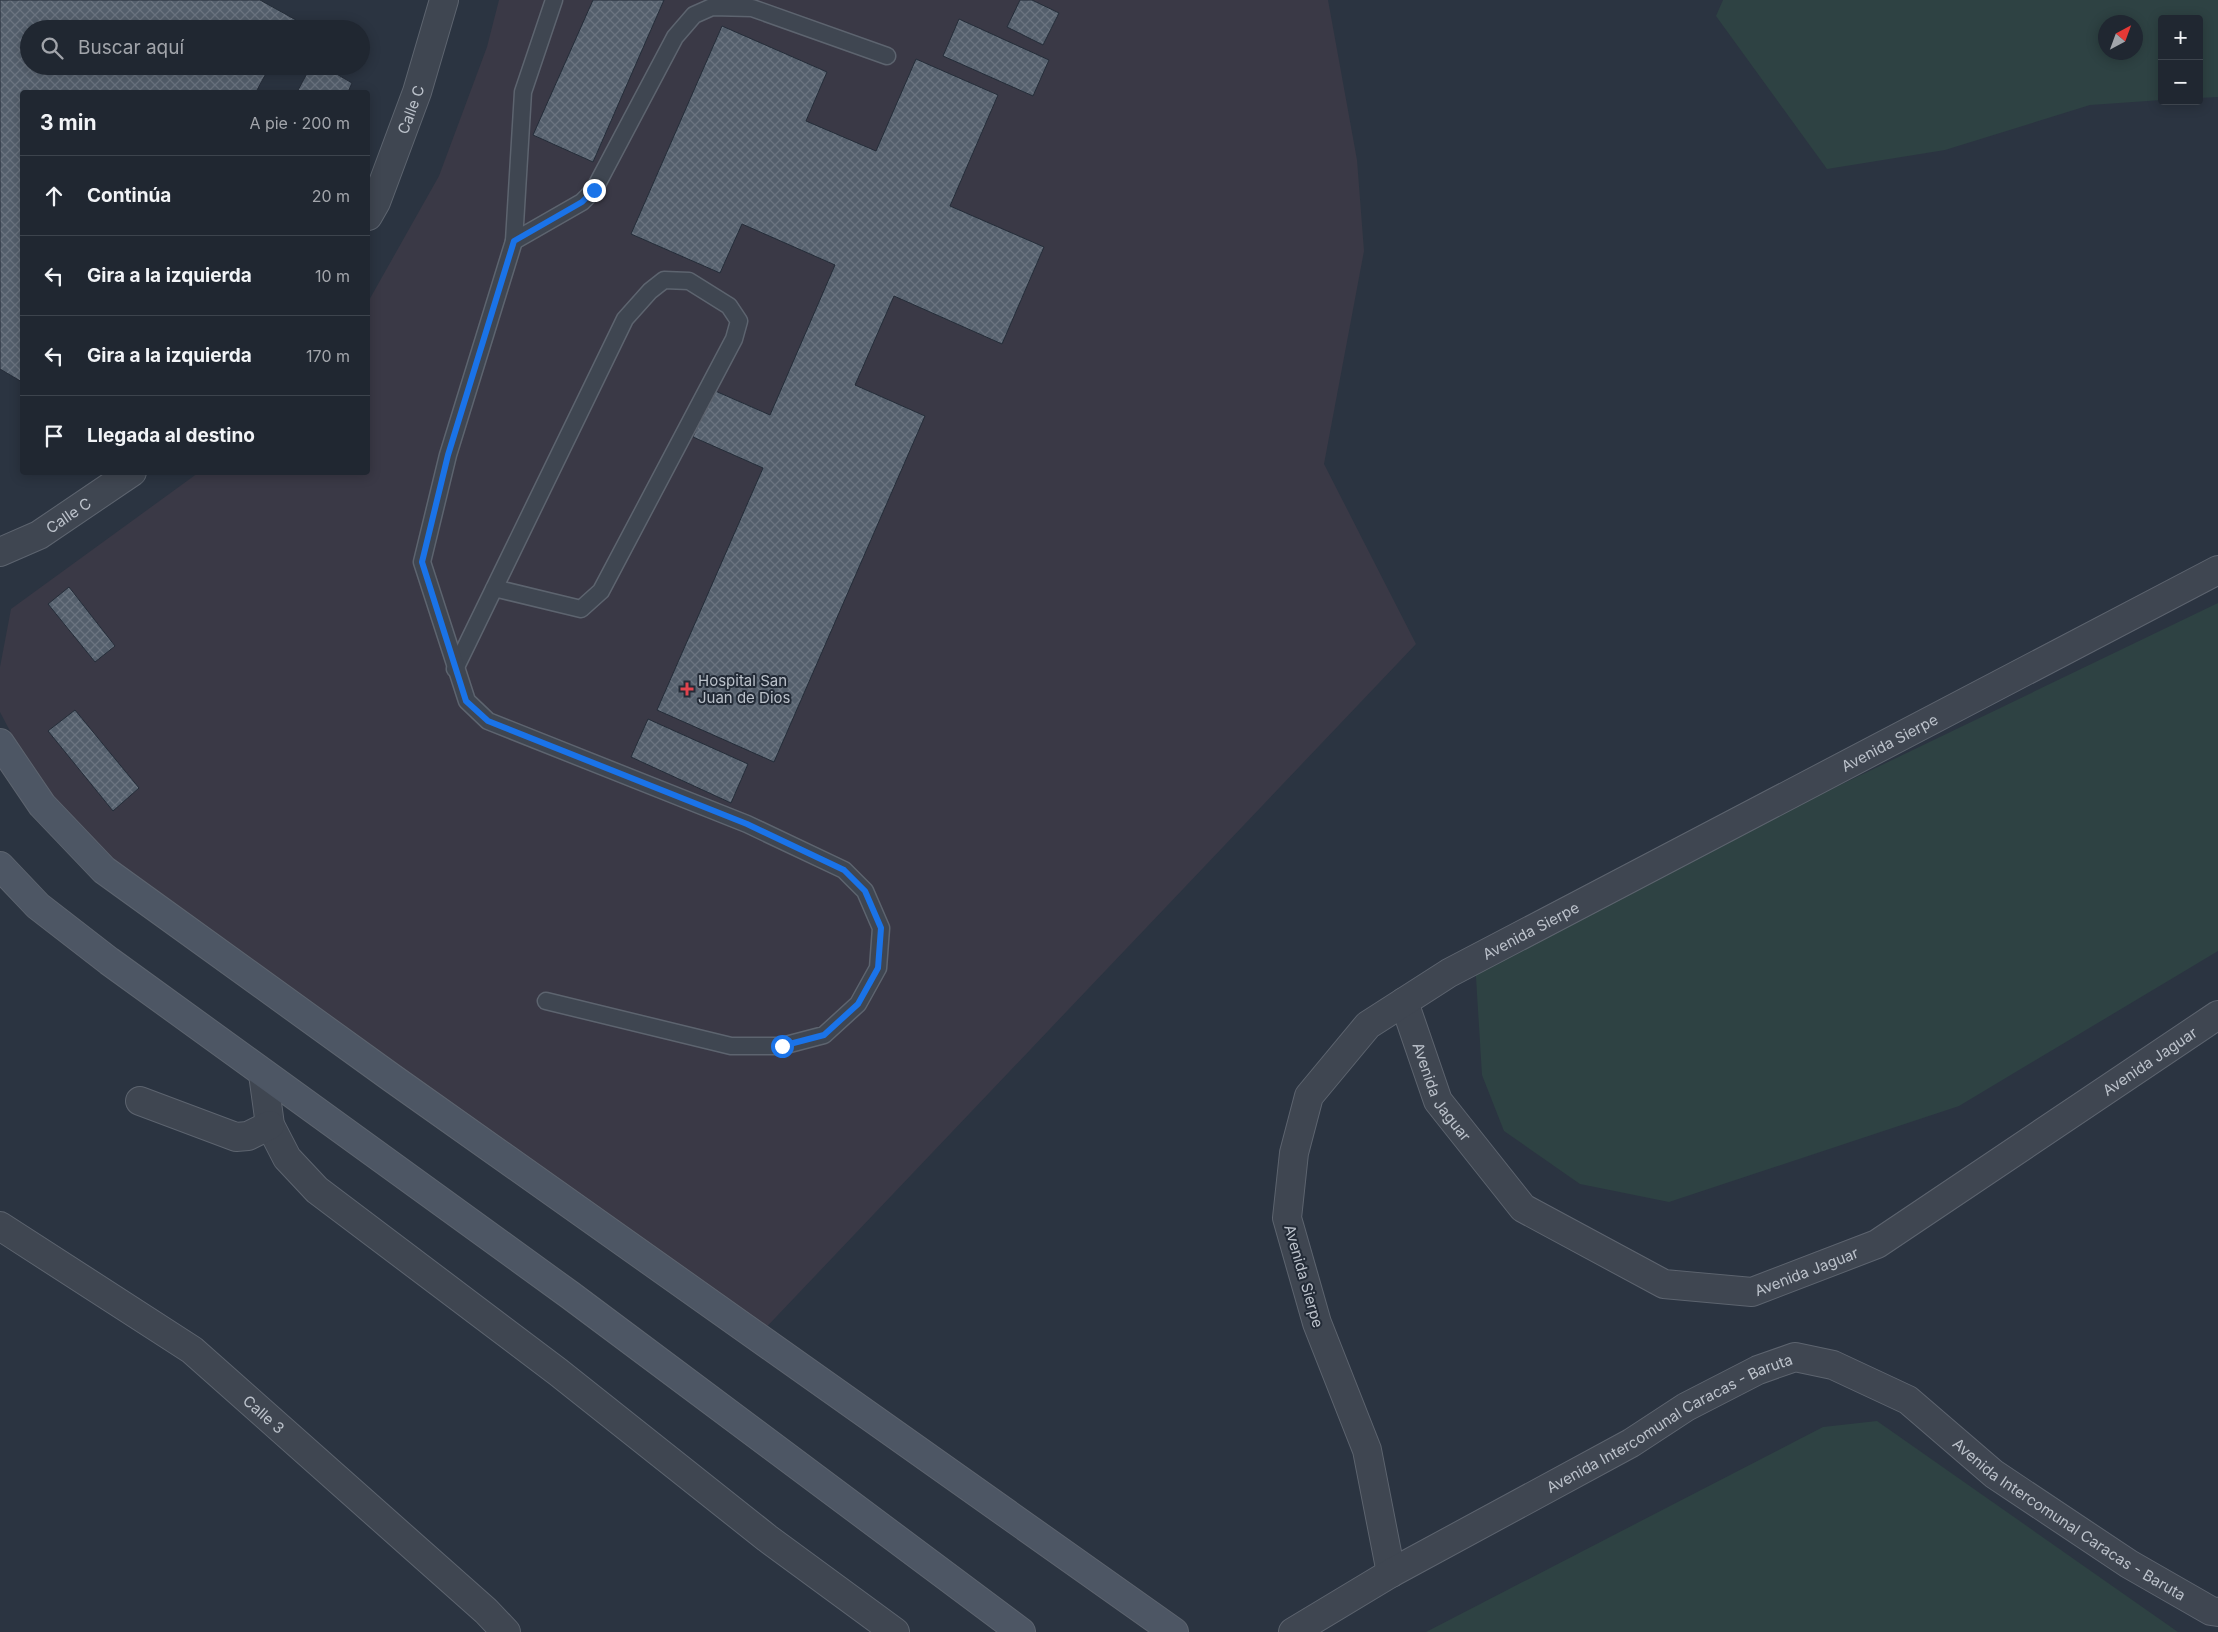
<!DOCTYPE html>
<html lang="es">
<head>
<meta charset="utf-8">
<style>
	body { margin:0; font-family:Inter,sans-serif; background:#282f39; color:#f1f3f6 }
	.controls { position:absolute; right:15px; top:15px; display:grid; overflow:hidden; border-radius:5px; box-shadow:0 2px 12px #0003 }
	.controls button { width:45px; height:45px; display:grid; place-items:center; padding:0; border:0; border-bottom:1px solid #3d444d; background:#202731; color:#f1f3f6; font:25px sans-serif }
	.compass { position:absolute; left:2098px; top:15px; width:45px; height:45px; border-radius:50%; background:#202731; box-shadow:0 2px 12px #0003; rotate:41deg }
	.stop { position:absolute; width:15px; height:15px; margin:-11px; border:4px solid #1a73e8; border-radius:50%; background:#fff }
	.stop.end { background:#1a73e8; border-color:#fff; box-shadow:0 1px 5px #0008 }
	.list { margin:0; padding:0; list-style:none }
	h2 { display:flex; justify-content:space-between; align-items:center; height:65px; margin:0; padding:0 20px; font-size:21px }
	h2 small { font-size:16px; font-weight:400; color:#a2a5ab }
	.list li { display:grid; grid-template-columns:32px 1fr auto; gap:15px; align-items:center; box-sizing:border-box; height:80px; padding:0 20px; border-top:1px solid #3d444d }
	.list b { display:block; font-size:19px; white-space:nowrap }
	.list em { font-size:16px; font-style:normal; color:#a2a5ab }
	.icon { flex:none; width:28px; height:28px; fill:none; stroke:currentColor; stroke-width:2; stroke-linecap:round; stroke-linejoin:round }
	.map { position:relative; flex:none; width:2218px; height:1632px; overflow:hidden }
	.search { position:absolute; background:#202731; box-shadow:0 2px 12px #0003; left:20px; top:20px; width:350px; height:55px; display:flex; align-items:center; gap:12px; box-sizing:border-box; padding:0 18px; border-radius:28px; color:#a2a5ab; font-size:19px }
	.panel { position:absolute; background:#202731; box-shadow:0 2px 12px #0003; left:20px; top:90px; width:350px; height:385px; border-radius:5px }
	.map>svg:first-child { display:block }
	.medical { fill:#3a3946 }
	.green { fill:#2e4243; fill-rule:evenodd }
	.building { fill:url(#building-cross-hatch); stroke:#252d39 }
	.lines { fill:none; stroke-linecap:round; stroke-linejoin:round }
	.lane-casing { stroke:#5d646f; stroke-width:19 }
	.street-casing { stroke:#5d646f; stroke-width:30 }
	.secondary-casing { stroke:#5d646f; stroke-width:30 }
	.lane { stroke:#3f4651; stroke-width:16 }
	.street { stroke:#3f4651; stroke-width:28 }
	.secondary { stroke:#4d5664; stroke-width:28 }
	.route { stroke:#1a73e8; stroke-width:6 }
	.health-dot { fill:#e0444e; stroke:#232b37; stroke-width:2 }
	.labels { text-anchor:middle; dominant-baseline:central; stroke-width:4; stroke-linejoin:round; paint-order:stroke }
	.street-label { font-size:15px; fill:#bcc2cb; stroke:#232b37 }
	.poi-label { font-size:15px; fill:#bcc2cb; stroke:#232b37; text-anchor:start }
</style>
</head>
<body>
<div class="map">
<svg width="2218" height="1632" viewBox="0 0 2218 1632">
	<defs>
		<pattern id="building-cross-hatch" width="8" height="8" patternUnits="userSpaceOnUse" patternTransform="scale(1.25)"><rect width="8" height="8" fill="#545f6c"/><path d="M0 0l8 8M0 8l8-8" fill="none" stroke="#6b7480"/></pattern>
	</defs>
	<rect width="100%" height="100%" fill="#2b3441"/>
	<!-- medical -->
	<polygon class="medical" points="499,0 1328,0 1357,160 1364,251 1324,464 1416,644 757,1337 136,890 44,796 0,712 0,667 11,609 198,473 368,472 368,302 439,176 487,47"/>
	<!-- green -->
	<g class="green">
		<path d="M1723,0H2218V97L2199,98V19H2162V100L2090,105L1945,150L1827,169L1716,16ZM2136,22V52H2106V22Z"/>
		<polygon points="2218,603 2218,951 1959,1106 1669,1202 1580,1184 1504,1131 1482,1075 1475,961"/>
		<polygon points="1877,1421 2178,1632 1426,1632 1823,1427"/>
	</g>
	<!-- building -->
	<g class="building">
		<polygon points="0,0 260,0 296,20 291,29 29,29 29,66 270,66 256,92 22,92 22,382 0,369"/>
		<polygon points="593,0 664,0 593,162 533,135"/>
		<polygon points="1020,0 1032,0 1059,13 1043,45 1007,27"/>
		<polygon points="959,19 1049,60 1033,96 943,56"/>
		<polygon points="722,26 827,72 806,121 876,151 916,59 998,95 950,206 1044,247 1002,344 894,296 855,385 925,416 774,762 657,710 763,468 693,437 713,390 770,415 835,265 742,224 720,273 631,234"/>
		<polygon points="311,66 323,66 352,83 348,92 297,92"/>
		<polygon points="69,587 115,646 95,662 48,604"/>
		<polygon points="75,710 139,788 113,811 48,731"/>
		<polygon points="648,719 748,764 731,803 631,757"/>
	</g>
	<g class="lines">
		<defs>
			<g id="lane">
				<polyline points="514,241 582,202 594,190 675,37 694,15 712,7 752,8 887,56"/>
				<polyline points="455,669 625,319 650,291 664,280 689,281 729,306 739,321 734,339 601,591 581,609 494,588"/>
				<polyline points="546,1001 731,1046 782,1046 824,1035 858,1004 878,968 881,928 865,891 844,870 747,824 488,721 467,701 422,562 448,455 514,241 523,92 554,0"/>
			</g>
			<g id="street">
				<path id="s1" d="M368,216L376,202L417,92L444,0"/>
				<path id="s2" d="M0,552L39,535L132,472"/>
				<path id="s3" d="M1404,1002L1438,1101L1523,1208L1664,1284L1752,1292L1877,1244L2218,1015"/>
				<polyline points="263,1074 270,1125 287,1158 317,1190 558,1372 767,1538 895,1632"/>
				<polyline points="140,1101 236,1137 248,1136 270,1125"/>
				<path id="s4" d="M0,1226L192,1350L486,1611L506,1632"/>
				<path id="s5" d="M1391,1573L1367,1450L1317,1323L1287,1218L1294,1153L1309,1096L1368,1025L1449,973L2218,570"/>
				<path id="s6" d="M1293,1632L1391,1573L1631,1443L1686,1407L1758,1370L1795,1357L1833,1365L1908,1400L1994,1474L2129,1564L2211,1611L2218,1612"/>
			</g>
			<g id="secondary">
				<polyline points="0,743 42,805 104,870 392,1078 1174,1632"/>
				<polyline points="0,866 38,906 109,961 570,1295 1021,1632"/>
			</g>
		</defs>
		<!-- lane casing -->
		<use href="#lane" class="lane-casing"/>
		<!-- street casing -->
		<use href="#street" class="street-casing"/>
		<!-- secondary casing -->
		<use href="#secondary" class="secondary-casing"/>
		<!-- lane -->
		<use href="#lane" class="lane"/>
		<!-- street -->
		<use href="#street" class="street"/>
		<!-- secondary -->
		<use href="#secondary" class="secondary"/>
	</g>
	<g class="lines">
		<!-- route -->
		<polyline class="route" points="594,190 582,202 514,241 448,455 422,562 466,701 488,721 747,824 844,870 865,891 881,928 878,968 858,1004 824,1035 782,1046"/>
	</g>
	<!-- markers -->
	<path class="health-dot" d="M684.5 681.5h5v5h5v5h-5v5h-5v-5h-5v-5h5z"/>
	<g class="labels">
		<!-- street labels -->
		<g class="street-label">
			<text stroke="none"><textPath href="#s1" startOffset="115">Calle C</textPath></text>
			<text stroke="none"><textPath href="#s2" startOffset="78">Calle C</textPath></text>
			<text stroke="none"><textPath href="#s5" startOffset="1181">Avenida Sierpe</textPath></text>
			<text stroke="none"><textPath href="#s5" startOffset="776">Avenida Sierpe</textPath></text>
			<text stroke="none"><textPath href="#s3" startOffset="952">Avenida Jaguar</textPath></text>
			<text stroke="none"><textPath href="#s3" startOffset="98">Avenida Jaguar</textPath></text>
			<text stroke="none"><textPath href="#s3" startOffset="548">Avenida Jaguar</textPath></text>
			<text transform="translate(1304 1276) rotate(74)">Avenida Sierpe</text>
			<text stroke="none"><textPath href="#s4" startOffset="325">Calle 3</textPath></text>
			<text stroke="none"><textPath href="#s6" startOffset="431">Avenida Intercomunal Caracas - Baruta</textPath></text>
			<text stroke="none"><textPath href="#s6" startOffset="896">Avenida Intercomunal Caracas - Baruta</textPath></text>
		</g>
		<!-- poi labels -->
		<g class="poi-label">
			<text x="698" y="680">Hospital San<tspan x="698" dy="17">Juan de Dios</tspan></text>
		</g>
	</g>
</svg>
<div class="controls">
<button>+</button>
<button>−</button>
</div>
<svg class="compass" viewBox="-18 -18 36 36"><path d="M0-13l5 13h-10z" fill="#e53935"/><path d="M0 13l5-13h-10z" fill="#a2a5ab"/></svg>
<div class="stop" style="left:782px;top:1046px"></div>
<div class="stop end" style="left:594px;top:190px"></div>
<div class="search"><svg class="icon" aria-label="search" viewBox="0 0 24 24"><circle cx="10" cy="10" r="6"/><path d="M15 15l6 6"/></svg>Buscar aquí</div>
<section class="panel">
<h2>3 min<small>A pie · 200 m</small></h2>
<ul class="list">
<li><svg class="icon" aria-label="ahead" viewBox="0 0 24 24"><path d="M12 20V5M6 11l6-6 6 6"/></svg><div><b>Continúa</b></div><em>20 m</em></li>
<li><svg class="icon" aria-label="left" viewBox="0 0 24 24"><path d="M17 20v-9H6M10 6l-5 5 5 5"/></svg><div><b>Gira a la izquierda</b></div><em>10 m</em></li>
<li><svg class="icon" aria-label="left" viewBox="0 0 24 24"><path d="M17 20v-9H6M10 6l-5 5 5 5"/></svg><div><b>Gira a la izquierda</b></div><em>170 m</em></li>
<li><svg class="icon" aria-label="arrive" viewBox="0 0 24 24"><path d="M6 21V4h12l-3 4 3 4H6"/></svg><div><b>Llegada al destino</b></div></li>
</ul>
</section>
</div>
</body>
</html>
